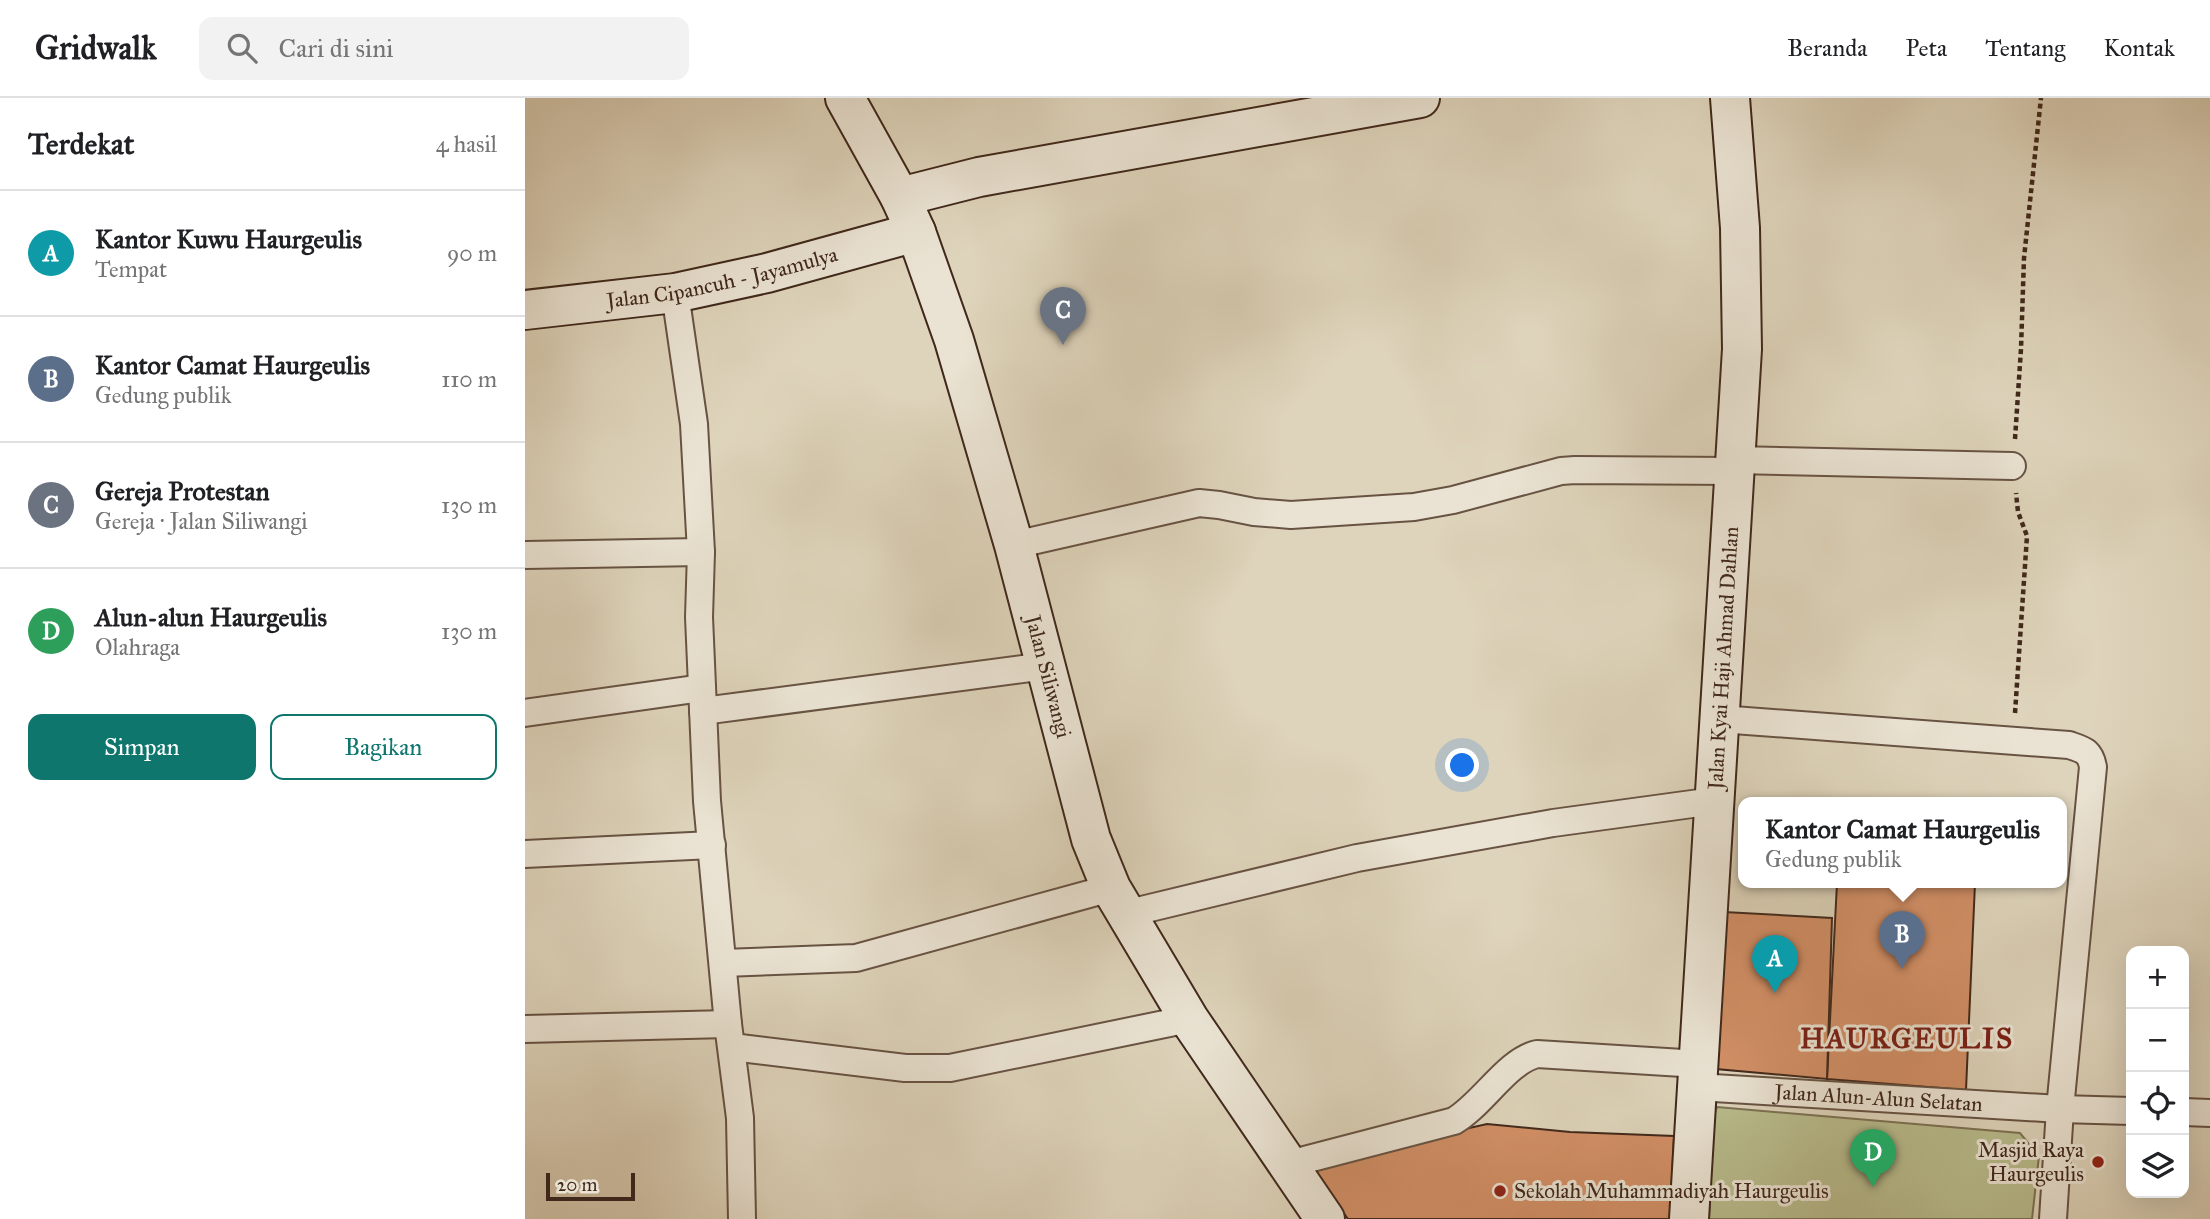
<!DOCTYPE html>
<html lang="id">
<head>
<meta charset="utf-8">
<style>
	body { margin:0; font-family:"IM FELL Great Primer",serif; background:#f2f2f2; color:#202124 }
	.controls { position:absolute; right:21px; bottom:21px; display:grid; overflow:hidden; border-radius:14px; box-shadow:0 7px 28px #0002 }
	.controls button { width:63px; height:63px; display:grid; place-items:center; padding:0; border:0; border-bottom:2px solid #e0e0e0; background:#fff; color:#202124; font:35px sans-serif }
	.scale { position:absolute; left:21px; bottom:18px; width:89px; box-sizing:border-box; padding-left:7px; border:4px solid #40281b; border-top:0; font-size:19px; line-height:24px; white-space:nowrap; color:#40281b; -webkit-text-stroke:5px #eae3d3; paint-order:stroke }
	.you { position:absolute; left:938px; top:668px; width:24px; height:24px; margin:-18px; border:5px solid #fff; border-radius:50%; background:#1a73e8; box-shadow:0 0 0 10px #1a73e833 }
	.badge { display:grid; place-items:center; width:46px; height:46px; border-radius:50%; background:#0f766e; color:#fff; font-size:23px; font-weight:700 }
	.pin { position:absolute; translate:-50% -58px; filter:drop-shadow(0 2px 4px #0008) }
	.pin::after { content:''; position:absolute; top:37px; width:24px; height:21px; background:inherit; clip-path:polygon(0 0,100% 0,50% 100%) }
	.popup { position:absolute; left:1213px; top:699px; width:329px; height:91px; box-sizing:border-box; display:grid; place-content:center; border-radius:14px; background:#fff; filter:drop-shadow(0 2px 5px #0005); font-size:23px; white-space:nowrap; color:#757577 }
	.popup b { font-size:26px; color:#202124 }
	.popup::after { content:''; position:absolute; left:50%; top:100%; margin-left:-14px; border:14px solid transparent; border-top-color:#fff }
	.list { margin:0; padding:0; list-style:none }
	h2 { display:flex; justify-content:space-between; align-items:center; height:91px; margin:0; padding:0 28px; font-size:30px }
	h2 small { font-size:23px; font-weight:400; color:#757577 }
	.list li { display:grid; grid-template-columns:46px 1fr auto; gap:21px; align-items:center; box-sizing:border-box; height:126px; padding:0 28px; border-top:2px solid #e0e0e0 }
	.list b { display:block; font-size:26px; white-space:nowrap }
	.list p { margin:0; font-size:23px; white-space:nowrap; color:#757577 }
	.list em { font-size:23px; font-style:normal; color:#757577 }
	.actions { display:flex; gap:14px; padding:21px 28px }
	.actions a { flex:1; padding:16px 0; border:2px solid #0f766e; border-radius:14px; text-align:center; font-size:24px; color:#0f766e }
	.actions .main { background:#0f766e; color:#fff }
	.icon { flex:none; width:38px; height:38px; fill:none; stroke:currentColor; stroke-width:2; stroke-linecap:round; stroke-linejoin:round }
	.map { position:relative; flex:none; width:1685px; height:1121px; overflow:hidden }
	header { display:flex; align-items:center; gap:42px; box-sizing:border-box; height:98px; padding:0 35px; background:#fff; border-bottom:2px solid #e0e0e0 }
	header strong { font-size:33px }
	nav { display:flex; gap:38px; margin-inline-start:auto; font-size:24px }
	.search { width:490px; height:63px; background:#f2f2f2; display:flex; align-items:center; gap:18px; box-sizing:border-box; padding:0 24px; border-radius:14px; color:#757577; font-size:26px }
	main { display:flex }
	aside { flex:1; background:#fff }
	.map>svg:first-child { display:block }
	.garden { fill:#b8bb8c; stroke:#7c7254; stroke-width:2 }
	.building { fill:#d28f66; stroke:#40281b; stroke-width:2 }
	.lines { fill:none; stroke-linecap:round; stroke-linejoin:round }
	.street-casing { stroke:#685343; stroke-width:30 }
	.secondary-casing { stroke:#40281b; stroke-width:42 }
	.path { stroke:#40281b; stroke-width:4.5; stroke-dasharray:5 3.5; stroke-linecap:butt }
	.street { stroke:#eae3d3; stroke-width:26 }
	.secondary { stroke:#eae3d3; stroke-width:38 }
	.poi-dot { fill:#8f2418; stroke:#eae3d3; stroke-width:2.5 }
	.labels { text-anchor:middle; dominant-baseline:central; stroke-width:6; stroke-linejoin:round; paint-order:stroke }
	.street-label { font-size:21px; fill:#40281b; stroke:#eae3d3 }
	.poi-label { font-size:21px; fill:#40281b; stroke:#eae3d3; text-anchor:end }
	.district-label { font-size:28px; font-weight:bold; letter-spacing:2px; fill:#7a1f14; stroke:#eae3d3 }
</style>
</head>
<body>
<header>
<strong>Gridwalk</strong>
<div class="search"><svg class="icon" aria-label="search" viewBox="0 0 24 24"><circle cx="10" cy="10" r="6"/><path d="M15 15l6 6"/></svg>Cari di sini</div>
<nav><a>Beranda</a><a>Peta</a><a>Tentang</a><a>Kontak</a></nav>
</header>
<main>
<aside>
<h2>Terdekat<small>4 hasil</small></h2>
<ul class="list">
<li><span class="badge" style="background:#0f9aa8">A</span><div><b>Kantor Kuwu Haurgeulis</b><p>Tempat</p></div><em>90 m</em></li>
<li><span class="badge" style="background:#5c6f8a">B</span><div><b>Kantor Camat Haurgeulis</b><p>Gedung publik</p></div><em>110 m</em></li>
<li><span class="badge" style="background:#6b7280">C</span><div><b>Gereja Protestan</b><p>Gereja · Jalan Siliwangi</p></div><em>130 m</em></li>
<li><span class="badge" style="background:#2e9e5b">D</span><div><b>Alun-alun Haurgeulis</b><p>Olahraga</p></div><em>130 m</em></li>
</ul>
<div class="actions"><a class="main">Simpan</a><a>Bagikan</a></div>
</aside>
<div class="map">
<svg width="1685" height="1121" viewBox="0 0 1685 1121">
	<rect width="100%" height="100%" fill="#ded4bb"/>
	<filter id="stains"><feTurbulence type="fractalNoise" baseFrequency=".00286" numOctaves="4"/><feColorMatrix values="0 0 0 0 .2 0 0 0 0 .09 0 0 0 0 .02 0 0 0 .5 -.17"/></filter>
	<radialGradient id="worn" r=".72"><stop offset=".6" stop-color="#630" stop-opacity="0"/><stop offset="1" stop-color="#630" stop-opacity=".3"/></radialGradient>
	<!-- garden -->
	<polygon class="garden" points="1192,1009 1495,1035 1514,1058 1507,1121 1184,1121 1189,1016"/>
	<!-- building -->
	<g class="building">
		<polygon points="1312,785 1450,785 1441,992 1302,981"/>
		<polygon points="1199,814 1307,820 1302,981 1191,971"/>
		<polygon points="962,1026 1045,1034 1149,1038 1145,1121 823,1121 784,1066"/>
	</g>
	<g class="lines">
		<defs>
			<g id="street">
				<polyline points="150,195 169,326 176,454 174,519 182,703 203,926 215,1020 217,1121"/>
				<polyline points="1210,362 1487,368"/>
				<polyline points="489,447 674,405 694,407 729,414 766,417 889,409 928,402 1036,373 1050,372 1210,373"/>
				<polyline points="0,457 176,454"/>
				<polyline points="178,613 521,568"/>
				<polyline points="0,615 177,590"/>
				<path d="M1195,621L1544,647C1559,652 1565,653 1568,669L1535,1011L1528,1121"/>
				<polyline points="0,756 187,747"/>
				<polyline points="600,816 832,760 1028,725 1189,703"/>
				<polyline points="198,865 331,860 586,790"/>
				<polyline points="0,931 203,926"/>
				<polyline points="207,949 380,970 425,970 664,921"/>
				<path id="s1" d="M1172,989L1535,1011L1606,1013"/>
				<polyline points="1659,1014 1685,1015"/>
				<path d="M764,1066L929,1023C958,1006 982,963 1012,956L1174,966"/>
			</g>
			<g id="secondary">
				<path id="s2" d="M320,0L375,99L391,134L429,242L489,447L566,741L586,790L664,921L800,1121"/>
				<polyline points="375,99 454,79 895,0"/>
				<path id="s3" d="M0,212L150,195L242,175L391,134"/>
				<path id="s4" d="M1164,1121L1217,251L1215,130L1205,0"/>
			</g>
		</defs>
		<!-- street casing -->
		<use href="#street" class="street-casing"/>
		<!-- secondary casing -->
		<use href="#secondary" class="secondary-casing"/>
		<!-- path -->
		<g class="path">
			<polyline points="1490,341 1496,251 1499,160 1516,0"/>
			<polyline points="1490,615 1502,438 1493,414 1491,395"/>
		</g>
		<!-- street -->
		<use href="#street" class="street"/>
		<!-- secondary -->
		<use href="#secondary" class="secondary"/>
	</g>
	<!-- markers -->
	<g class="poi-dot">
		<circle cx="1573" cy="1064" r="7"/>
		<circle cx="975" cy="1093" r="7"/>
	</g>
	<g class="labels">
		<!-- street labels -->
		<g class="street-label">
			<text stroke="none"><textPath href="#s3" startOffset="200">Jalan Cipancuh - Jayamulya</textPath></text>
			<text stroke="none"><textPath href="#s4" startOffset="562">Jalan Kyai Haji Ahmad Dahlan</textPath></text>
			<text stroke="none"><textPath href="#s2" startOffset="616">Jalan Siliwangi</textPath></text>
			<text stroke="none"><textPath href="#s1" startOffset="182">Jalan Alun-Alun Selatan</textPath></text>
		</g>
		<!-- poi labels -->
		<g class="poi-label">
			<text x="1559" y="1052">Masjid Raya<tspan x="1559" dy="24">Haurgeulis</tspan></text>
			<text x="989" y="1093" text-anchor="start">Sekolah Muhammadiyah Haurgeulis</text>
		</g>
		<!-- district labels -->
		<g class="district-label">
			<text x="1382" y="940">HAURGEULIS</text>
		</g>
	</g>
	<rect width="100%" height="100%" filter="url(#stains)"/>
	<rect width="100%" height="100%" fill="url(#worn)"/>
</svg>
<div class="controls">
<button>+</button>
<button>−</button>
<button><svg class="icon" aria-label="locate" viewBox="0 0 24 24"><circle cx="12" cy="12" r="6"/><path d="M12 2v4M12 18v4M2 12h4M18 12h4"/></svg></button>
<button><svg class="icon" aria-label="layers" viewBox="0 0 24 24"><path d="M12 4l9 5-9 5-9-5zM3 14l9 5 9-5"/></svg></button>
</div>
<div class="scale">20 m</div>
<div class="you"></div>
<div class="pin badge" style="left:1250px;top:895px;background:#0f9aa8">A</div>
<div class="pin badge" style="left:1377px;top:871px;background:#5c6f8a">B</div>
<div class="popup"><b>Kantor Camat Haurgeulis</b>Gedung publik</div>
<div class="pin badge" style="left:538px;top:247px;background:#6b7280">C</div>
<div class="pin badge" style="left:1348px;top:1089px;background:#2e9e5b">D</div>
</div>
</main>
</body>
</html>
